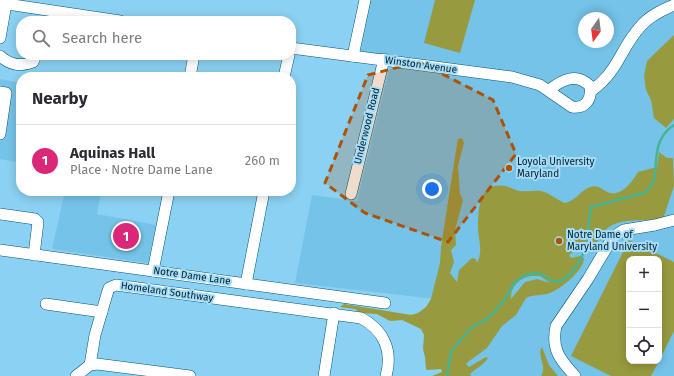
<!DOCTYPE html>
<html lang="en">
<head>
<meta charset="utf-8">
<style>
	body { margin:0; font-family:"Fira Sans",sans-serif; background:#f2f2f3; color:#2b2b33 }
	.controls { position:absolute; right:12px; bottom:12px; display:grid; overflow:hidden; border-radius:8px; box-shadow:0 2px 10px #0003 }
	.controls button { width:36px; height:36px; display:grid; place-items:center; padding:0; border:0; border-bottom:1px solid #e1e1e2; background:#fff; color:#2b2b33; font:20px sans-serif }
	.compass { position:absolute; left:578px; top:12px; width:36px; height:36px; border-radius:50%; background:#fff; box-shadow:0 2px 10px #0003; rotate:194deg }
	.you { position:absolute; left:432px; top:189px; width:14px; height:14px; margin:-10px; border:3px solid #fff; border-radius:50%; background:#1a73e8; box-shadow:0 0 0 6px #1a73e833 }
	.badge { display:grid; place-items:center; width:26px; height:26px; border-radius:50%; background:#db2777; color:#fff; font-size:13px; font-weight:700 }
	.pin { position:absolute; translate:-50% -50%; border:2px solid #fff; box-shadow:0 1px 4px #0006 }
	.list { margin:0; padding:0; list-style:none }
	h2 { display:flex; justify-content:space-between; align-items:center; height:52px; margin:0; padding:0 16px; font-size:17px }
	h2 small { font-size:13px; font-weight:400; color:#7c7c81 }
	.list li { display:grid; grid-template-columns:26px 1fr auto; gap:12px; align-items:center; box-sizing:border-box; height:72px; padding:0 16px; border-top:1px solid #e1e1e2 }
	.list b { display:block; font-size:15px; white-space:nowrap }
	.list p { margin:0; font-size:13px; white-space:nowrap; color:#7c7c81 }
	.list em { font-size:13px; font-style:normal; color:#7c7c81 }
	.icon { flex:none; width:22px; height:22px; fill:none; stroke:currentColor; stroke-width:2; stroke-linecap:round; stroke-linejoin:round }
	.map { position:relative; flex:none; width:674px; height:376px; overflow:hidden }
	.search { position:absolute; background:#fff; box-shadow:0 2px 10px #0003; left:16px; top:16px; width:280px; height:44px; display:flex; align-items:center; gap:10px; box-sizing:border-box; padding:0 14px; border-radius:16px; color:#7c7c81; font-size:15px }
	.panel { position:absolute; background:#fff; box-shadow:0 2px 10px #0003; left:16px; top:72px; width:280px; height:124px; border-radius:16px }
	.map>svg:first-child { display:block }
	.built { fill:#75c3e8; fill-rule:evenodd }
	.green { fill:#989a3f; fill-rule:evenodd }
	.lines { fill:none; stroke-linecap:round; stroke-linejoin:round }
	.stream { stroke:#46b594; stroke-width:2.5 }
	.minor-casing { stroke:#005674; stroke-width:12 }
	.minor { stroke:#fff; stroke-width:11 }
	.marked { fill:#b05200; fill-opacity:0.2; stroke:#b05200; stroke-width:3; stroke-dasharray:8 5; stroke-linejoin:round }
	.poi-dot { fill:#b05200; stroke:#a5dcf8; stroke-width:1.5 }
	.labels { text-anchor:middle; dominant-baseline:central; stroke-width:4; stroke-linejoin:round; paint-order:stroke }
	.street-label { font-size:10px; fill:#011e2b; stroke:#a5dcf8 }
	.poi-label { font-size:10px; fill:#011e2b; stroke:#a5dcf8; text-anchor:start }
</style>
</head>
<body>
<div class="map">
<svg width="674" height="376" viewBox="0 0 674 376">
	<rect width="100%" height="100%" fill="#8bd1f3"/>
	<!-- built -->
	<g class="built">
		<path d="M366,0H674V376H444L435,299L295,283L312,195L357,201L391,62L355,58ZM584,18H608V42H584ZM629,259H659V361H629Z"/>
		<polygon points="0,79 21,83 21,163 0,159"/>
		<polygon points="65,191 101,191 97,214 156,225 148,263 52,249"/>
	</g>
	<!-- green -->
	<g class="green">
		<polygon points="435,0 475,0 460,53 424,43"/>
		<polygon points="674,35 674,119 666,128 654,118 651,100 646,90 644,76 647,61"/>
		<path d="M462,138L464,143L458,166L460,194L463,200L455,230L456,245L451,250L454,262L450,273L457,282L459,270L472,258L476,259L477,263C483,251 479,242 478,230C478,212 478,181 505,186C510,187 514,190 519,191C526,192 534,190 541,191C550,193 557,200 565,203C576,201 581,190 590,187C599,184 603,191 610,193C622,196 633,181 638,172L657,167L659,152L667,158H673L674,186L663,219C648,221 621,218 609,227C602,232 600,240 593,246L583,242L580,247L569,255L571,258L581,256L584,258C584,270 561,289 550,293C542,296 533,294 526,298L516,315L502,326L487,348L468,362L466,364L469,367L486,357L488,358C484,365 476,368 470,374L471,376H432L442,372L441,369L427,370L426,369L425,357L423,349L424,335L421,329L402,320L390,321L377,314L361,313L355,309L340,307L344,304L411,315L418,313L426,307L431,299L440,263L441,247L457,144L458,139ZM531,276H540L550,283L537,279L525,282L511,299C510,287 519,278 531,276Z"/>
		<polygon points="629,240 674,262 674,331 659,361 659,259 629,259 629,361 659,361 651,376 611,376 571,356"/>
		<path d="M542,347L549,365L558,376H541C548,366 536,355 542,347Z"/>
	</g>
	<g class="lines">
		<!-- stream -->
		<path class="stream" d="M447,376L451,351L474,325C485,324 501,306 507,296C510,291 512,285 517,281C525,274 535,271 545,276C548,278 550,280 553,281C568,285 581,260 585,249C589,235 588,220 591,207L644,193C666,180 644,144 674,125"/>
		<defs>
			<g id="minor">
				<polyline points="0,3 120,21"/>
				<polyline points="0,38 6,4"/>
				<path d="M291,48L512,77L540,85L572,107C586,109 592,99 590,86C576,72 562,80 549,90"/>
				<path d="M0,56C10,65 21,67 33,62L36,55"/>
				<polyline points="353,56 365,0"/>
				<polyline points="190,77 194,55"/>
				<polyline points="284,77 289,55"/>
				<path d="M591,91C619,71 620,49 640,27C649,16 662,10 674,5"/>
				<polyline points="0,92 6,93 0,134"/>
				<polyline points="351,194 384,59"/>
				<polyline points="0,214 35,219 38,222 34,255"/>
				<polyline points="0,250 385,303"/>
				<polyline points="153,271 169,191"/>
				<polyline points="246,284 264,191"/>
				<polyline points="46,304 102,312"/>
				<path d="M90,365L95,335L107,294L109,288L116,285L361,318C384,330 393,351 386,376"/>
				<polyline points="76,376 90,365 97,364 190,376"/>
				<polyline points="324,376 334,313"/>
				<path d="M575,376C560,360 551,349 556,326L588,279L613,237L624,230L655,225L674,220"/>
			</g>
		</defs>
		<!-- minor casing -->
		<use href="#minor" class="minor-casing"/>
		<!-- minor -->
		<use href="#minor" class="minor"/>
	</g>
	<!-- marked area -->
	<path class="marked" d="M419,62L493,100L516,154L448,242L365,213L325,183L368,75Z"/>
	<!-- markers -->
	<g class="poi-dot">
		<circle cx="509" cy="168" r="4"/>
		<circle cx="559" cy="241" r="4"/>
	</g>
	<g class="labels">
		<!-- street labels -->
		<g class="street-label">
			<text transform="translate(421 65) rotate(8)">Winston Avenue</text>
			<text transform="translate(367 126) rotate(-76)">Underwood Road</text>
			<text transform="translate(192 276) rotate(8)">Notre Dame Lane</text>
			<text transform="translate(167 292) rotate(8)">Homeland Southway</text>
		</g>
		<!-- poi labels -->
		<g class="poi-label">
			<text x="517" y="162">Loyola University<tspan x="517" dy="12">Maryland</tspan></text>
			<text x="567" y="235">Notre Dame of<tspan x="567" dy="12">Maryland University</tspan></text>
		</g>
	</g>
</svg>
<div class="controls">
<button>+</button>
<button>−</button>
<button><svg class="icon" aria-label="locate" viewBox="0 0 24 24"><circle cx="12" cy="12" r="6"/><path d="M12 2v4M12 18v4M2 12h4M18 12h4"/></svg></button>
</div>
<svg class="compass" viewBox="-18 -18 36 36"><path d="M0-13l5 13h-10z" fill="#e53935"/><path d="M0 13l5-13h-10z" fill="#7c7c81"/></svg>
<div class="you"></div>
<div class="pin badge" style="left:126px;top:236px">1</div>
<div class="search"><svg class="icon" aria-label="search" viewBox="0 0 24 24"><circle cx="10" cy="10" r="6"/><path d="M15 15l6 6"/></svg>Search here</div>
<section class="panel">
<h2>Nearby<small></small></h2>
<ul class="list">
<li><span class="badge">1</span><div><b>Aquinas Hall</b><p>Place · Notre Dame Lane</p></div><em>260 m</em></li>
</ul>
</section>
</div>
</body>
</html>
